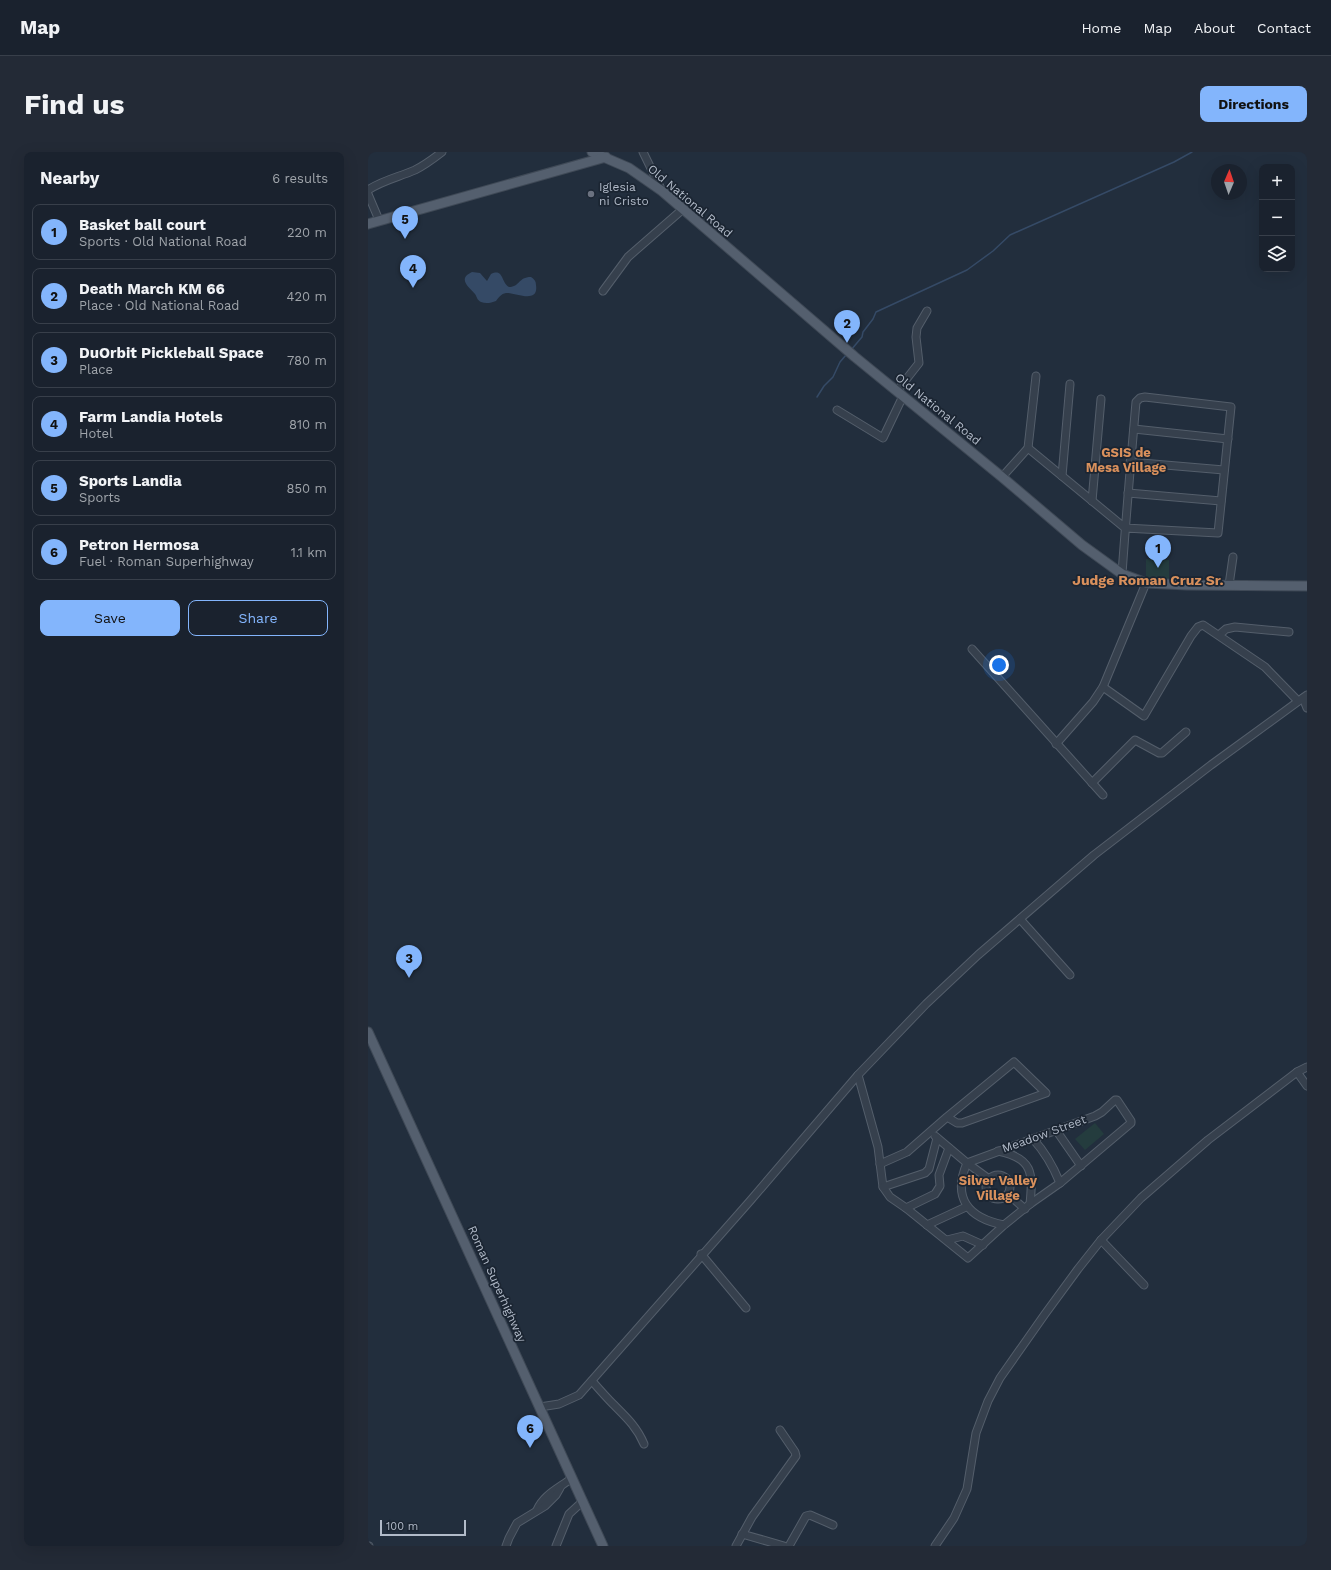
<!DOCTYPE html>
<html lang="en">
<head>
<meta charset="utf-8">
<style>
	body { margin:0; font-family:"Work Sans",sans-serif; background:#232a36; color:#f1f3f6 }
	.controls { position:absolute; right:12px; top:12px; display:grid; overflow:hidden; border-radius:8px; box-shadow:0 4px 16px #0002 }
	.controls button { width:36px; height:36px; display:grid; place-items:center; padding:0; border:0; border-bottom:1px solid #383f4a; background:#1a222e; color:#f1f3f6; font:20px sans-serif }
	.compass { position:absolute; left:843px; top:12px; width:36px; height:36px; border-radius:50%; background:#1a222e; box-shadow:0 4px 16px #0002; rotate:2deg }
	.scale { position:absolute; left:12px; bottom:10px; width:86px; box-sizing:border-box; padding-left:4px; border:2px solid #b2bbc9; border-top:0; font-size:11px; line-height:14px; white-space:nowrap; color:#b2bbc9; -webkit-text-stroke:3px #1b2532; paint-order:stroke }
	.you { position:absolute; left:631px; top:513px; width:14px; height:14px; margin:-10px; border:3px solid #fff; border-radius:50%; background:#1a73e8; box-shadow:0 0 0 6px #1a73e833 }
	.badge { display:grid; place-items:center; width:26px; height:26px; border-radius:50%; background:#83b5fc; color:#111; font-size:13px; font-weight:700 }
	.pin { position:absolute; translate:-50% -33px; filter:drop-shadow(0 1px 2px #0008) }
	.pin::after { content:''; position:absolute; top:21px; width:14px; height:12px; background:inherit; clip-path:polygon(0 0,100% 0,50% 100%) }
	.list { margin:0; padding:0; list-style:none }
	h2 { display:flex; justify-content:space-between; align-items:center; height:52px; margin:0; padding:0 16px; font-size:17px }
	h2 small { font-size:13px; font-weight:400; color:#9fa4aa }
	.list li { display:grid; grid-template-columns:26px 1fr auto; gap:12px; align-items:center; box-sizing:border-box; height:56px; margin:0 8px 8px; padding:0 8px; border:1px solid #383f4a; border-radius:8px }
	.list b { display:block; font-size:15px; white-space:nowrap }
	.list p { margin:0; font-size:13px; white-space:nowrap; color:#9fa4aa }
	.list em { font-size:13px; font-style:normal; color:#9fa4aa }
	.actions { display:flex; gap:8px; padding:12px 16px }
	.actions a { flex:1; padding:9px 0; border:1px solid #83b5fc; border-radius:8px; text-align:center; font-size:14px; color:#83b5fc }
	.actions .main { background:#83b5fc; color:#111 }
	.icon { flex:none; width:22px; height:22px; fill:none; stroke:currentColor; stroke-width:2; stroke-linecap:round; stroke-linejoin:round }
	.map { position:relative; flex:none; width:939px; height:1394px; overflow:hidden; border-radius:8px }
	header { display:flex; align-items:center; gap:24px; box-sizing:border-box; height:56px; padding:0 20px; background:#1a222e; border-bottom:1px solid #383f4a }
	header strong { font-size:19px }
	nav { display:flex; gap:22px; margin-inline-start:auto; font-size:14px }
	.intro { display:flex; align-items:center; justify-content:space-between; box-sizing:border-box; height:96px; padding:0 24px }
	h1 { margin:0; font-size:28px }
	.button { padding:10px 18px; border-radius:8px; background:#83b5fc; color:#111; font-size:14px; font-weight:700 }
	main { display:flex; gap:24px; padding:0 24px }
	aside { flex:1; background:#1a222e; border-radius:8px; box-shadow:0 4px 16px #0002 }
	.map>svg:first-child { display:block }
	.green { fill:#243c3e }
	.water { fill:#354a66 }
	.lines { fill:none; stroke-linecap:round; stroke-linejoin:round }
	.stream { stroke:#354a66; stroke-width:1.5 }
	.minor-casing { stroke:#545e6b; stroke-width:9 }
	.major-casing { stroke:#3f4956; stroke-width:11 }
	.minor { stroke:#36404d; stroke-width:7 }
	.major { stroke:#545f6e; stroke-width:9 }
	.worship-dot { fill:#6b7280; stroke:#1b2532; stroke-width:1.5 }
	.labels { text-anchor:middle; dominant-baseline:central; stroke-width:3.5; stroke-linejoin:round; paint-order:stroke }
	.poi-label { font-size:12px; fill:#b2bbc9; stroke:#1b2532; text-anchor:start }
	.street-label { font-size:12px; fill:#b2bbc9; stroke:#1b2532 }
	.neighbourhood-label { font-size:13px; font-weight:bold; fill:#d9905c; stroke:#1b2532 }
	.quarter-label { font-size:14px; font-weight:bold; fill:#d9905c; stroke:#1b2532 }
</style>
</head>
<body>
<header>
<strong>Map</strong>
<nav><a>Home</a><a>Map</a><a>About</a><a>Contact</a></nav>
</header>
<div class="intro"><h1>Find us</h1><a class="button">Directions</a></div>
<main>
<aside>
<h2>Nearby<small>6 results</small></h2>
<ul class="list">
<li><span class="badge">1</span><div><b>Basket ball court</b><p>Sports · Old National Road</p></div><em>220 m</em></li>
<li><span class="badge">2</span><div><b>Death March KM 66</b><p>Place · Old National Road</p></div><em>420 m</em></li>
<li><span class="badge">3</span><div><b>DuOrbit Pickleball Space</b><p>Place</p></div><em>780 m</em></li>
<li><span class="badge">4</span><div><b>Farm Landia Hotels</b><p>Hotel</p></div><em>810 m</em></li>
<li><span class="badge">5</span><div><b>Sports Landia</b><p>Sports</p></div><em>850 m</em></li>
<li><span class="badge">6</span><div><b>Petron Hermosa</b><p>Fuel · Roman Superhighway</p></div><em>1.1 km</em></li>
</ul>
<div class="actions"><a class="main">Save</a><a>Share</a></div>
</aside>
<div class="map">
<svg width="939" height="1394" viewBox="0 0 939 1394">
	<rect width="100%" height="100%" fill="#222e3d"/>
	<!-- green -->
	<g class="green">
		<polygon points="778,407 801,408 801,427 778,425"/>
		<polygon points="727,971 736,982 717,998 707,987"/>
	</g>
	<!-- water -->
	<path class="water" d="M104,120L112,121L119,129L123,122C136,116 133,131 141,135C152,135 150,125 163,125C166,127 168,129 168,133C171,153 146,140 138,141C133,142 131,145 128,149C123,151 118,152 113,150C109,148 109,145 107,142C101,135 89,127 104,120Z"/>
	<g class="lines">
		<!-- stream -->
		<g class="stream">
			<polyline points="483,198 494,185 495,180 505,167 508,160 599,118 625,99 642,83 806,10 824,0"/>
			<polyline points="449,245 456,234 465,225 472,210 478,203"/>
		</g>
		<defs>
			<g id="minor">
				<polyline points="275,0 294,39"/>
				<path d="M0,38C15,28 31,25 47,18C57,13 65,7 74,0"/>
				<polyline points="0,42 11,68"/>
				<polyline points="235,139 260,105 315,57"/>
				<polyline points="529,239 551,211 548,185 549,176 559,159"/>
				<polyline points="469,258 515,286 535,244"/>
				<polyline points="766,277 860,287"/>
				<polyline points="660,296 668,224"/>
				<polyline points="762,310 856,318"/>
				<polyline points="694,324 702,232"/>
				<path d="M634,325L660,296L757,376L850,381L863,255L777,245L772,246L768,250C763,307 758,364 754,422"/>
				<polyline points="760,341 853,349"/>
				<polyline points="724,349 733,247"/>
				<polyline points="861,433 865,405"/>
				<polyline points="851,483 858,477 867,475 921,480"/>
				<polyline points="604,497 735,643"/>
				<polyline points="735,535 776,564 823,484 830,475 835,473 897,515 930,549"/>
				<polyline points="935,546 939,556"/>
				<polyline points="688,592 725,550 735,535 778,431"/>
				<polyline points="724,631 767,588 791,601 794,601 818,580"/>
				<polyline points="652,767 702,823"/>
				<polyline points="929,920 939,934"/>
				<path d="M490,923L510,995L515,1035L522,1045L538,1056L600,1106L636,1073L662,1052L692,1031L763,971V969L749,948H747L734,960L727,964L599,1011C584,1046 600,1066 636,1073"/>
				<polyline points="688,978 713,1014"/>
				<polyline points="567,984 599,1011 621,1027"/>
				<path d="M665,987C678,1001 685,1014 692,1031"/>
				<path d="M630,999C665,1006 665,1021 662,1052"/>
				<polyline points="512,1012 539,1000 579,965 646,910 678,941 594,971 589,971 579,965"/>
				<circle cx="630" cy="1035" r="12"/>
				<polyline points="515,1035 557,1021 561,1017 569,986"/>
				<polyline points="640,1042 657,1057"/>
				<polyline points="538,1056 567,1042 572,1034 571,1023 581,996"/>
				<polyline points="559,1073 598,1055"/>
				<polyline points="579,1088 595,1084 615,1093"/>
				<polyline points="733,1088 776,1133"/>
				<polyline points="333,1102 378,1156"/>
				<path d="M224,1229C231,1237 238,1245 245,1252C258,1265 269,1275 276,1292"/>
				<polyline points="172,1255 191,1252 211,1243 382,1049 490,923 558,852 610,803 726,703 843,613 939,543"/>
				<path d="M169,1358C175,1343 191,1336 204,1326"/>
				<polyline points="374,1382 416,1394"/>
				<polyline points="0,1394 1,1394"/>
				<polyline points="138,1394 141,1386 149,1371 177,1354 188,1343 192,1336"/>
				<polyline points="188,1394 201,1362 214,1350"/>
				<polyline points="368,1394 384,1365 428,1304 427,1300 412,1278"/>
				<polyline points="421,1394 438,1364 442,1363 465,1373"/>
				<polyline points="567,1394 586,1366 599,1337 608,1281 620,1249 632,1226 677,1162 710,1117 733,1088 773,1046 840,988 929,920 939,915"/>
			</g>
			<g id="major">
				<polyline points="224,0 261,16 294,39 487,205 634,325 714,393 754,422 778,431 819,433 939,434"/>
				<polyline points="0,72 238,5"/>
				<polyline points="0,880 235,1394"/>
			</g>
		</defs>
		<!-- minor casing -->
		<use href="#minor" class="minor-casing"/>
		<!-- major casing -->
		<use href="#major" class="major-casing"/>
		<!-- minor -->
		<use href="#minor" class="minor"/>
		<!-- major -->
		<use href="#major" class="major"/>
	</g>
	<!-- markers -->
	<circle class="worship-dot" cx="223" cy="42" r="4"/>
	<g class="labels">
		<!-- poi labels -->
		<g class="poi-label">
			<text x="231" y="35">Iglesia<tspan x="231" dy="14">ni Cristo</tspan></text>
		</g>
		<!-- street labels -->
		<g class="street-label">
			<text transform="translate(322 49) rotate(40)">Old National Road</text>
			<text transform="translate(570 257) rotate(39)">Old National Road</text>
			<text transform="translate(676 982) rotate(-20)">Meadow Street</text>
			<text transform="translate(129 1132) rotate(66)">Roman Superhighway</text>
		</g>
		<!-- neighbourhood labels -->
		<g class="neighbourhood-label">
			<text x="758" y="300">GSIS de<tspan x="758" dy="15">Mesa Village</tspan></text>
			<text x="630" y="1028">Silver Valley<tspan x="630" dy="15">Village</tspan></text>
		</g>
		<!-- quarter labels -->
		<g class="quarter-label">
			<text x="780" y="428">Judge Roman Cruz Sr.</text>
		</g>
	</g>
</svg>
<div class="controls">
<button>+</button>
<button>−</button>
<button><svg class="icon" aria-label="layers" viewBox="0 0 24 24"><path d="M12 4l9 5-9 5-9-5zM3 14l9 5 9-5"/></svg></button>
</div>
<svg class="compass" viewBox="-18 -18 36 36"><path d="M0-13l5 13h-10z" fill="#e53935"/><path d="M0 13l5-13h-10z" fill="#9fa4aa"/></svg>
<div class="scale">100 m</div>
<div class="you"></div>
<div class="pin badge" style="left:790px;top:416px">1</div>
<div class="pin badge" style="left:479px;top:191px">2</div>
<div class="pin badge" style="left:41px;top:826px">3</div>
<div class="pin badge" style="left:45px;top:136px">4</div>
<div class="pin badge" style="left:37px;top:87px">5</div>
<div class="pin badge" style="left:162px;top:1296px">6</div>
</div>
</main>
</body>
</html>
